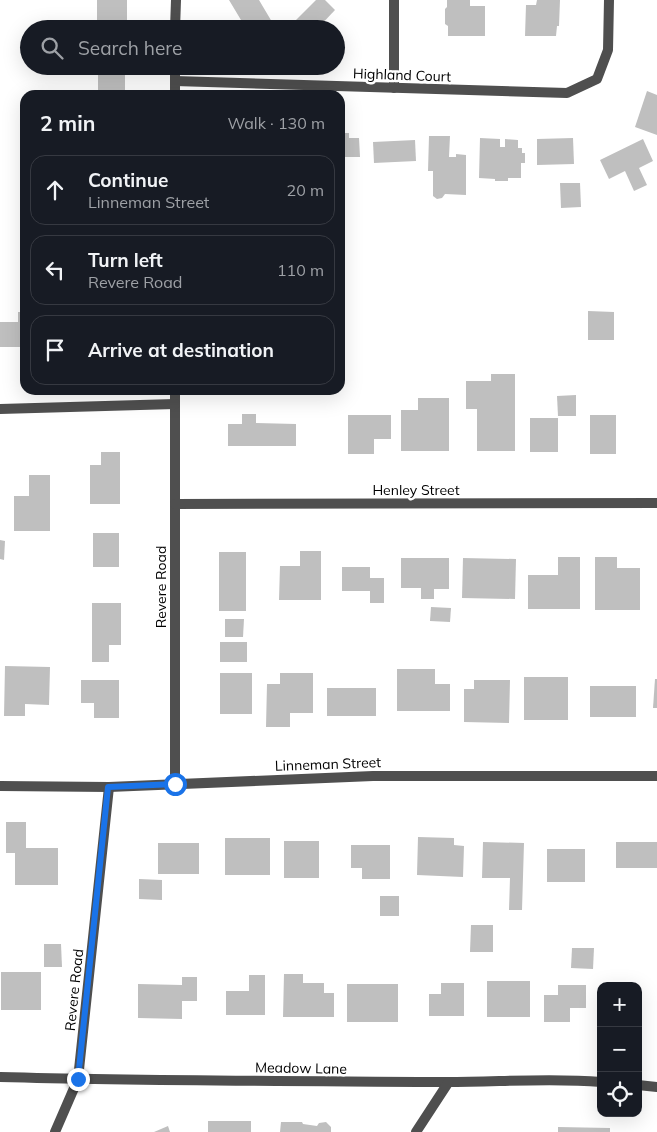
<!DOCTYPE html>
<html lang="en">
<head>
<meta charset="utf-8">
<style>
	body { margin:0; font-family:Mulish,sans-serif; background:#242831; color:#f1f3f6 }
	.controls { position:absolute; right:15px; bottom:15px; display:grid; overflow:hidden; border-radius:10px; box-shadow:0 5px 20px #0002 }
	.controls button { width:45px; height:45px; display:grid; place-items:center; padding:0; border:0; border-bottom:1px solid #363941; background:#171b24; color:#f1f3f6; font:25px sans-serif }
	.stop { position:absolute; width:15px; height:15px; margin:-11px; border:4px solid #1a73e8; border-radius:50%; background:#fff }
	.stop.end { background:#1a73e8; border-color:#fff; box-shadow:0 1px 5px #0008 }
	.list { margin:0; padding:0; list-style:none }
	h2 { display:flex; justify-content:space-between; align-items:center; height:65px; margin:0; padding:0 20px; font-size:21px }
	h2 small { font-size:16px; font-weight:400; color:#9ea1a6 }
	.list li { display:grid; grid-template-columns:32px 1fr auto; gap:15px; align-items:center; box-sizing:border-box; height:70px; margin:0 10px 10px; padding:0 10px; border:1px solid #363941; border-radius:15px }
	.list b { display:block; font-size:19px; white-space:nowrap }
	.list p { margin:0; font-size:16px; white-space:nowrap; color:#9ea1a6 }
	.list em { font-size:16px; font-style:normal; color:#9ea1a6 }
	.icon { flex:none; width:28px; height:28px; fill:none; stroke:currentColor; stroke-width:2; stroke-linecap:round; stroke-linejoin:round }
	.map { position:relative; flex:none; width:657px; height:1132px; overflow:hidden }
	.search { position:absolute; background:#171b24; box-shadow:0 5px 20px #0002; left:20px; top:20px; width:325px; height:55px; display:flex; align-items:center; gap:12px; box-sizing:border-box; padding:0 18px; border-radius:28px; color:#9ea1a6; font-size:19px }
	.panel { position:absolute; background:#171b24; box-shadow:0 5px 20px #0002; left:20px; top:90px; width:325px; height:305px; border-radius:15px }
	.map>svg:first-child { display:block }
	.building { fill:#bfbfbf }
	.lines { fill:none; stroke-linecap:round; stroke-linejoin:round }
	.street { stroke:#4f4f4f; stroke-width:10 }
	.route { stroke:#1a73e8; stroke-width:6 }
	.labels { text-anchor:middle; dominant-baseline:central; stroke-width:5; stroke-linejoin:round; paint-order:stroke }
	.street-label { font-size:14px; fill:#000; stroke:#fff }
</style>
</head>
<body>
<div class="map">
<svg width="657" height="1132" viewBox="0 0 657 1132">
	<rect width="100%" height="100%" fill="#fff"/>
	<!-- building -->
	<g class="building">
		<rect x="97" y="0" width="30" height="29"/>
		<polygon points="229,0 259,0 275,27 272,29 229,29 229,27 241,20"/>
		<polygon points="316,0 325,0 335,10 317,29 294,29 291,25"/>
		<polygon points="447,0 470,0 470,6 485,6 485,36 448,36 448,26 445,24 445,9 447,7"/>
		<polygon points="537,0 560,0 559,26 557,26 556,36 525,36 526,5 536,5"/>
		<rect x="98" y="66" width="27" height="29"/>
		<polygon points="647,91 657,95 657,135 635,127"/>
		<polygon points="340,133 349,133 349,138 359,138 360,157 340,157"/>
		<polygon points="429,136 450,136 449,157 456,157 456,154 466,155 466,195 445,194 442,198 437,199 433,196 433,171 428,171"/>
		<polygon points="480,138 500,139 500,147 505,147 505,139 518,140 518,148 522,148 522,153 525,153 525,163 521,163 521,178 508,178 508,181 495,181 495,179 479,178"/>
		<polygon points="573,138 574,164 537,165 537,139"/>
		<polygon points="643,139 653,161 639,168 647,185 634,191 625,171 609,179 600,160"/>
		<polygon points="415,140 416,161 374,163 373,142"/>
		<polygon points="560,183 580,183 581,207 561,208"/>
		<polygon points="588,311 614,312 614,340 588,340"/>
		<polygon points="18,312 25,312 25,347 0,347 0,322 18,322"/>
		<polygon points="491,374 515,374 515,451 477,451 477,409 466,409 466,381 491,381"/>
		<polygon points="576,395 576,416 558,416 557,396"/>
		<polygon points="418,398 449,398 449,451 401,451 401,410 418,410"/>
		<polygon points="242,414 256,414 256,423 296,424 296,446 228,446 228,424 242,424"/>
		<polygon points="348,415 391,415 391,439 374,439 374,454 348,454"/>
		<rect x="590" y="415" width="26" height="39"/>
		<rect x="530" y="418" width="28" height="34"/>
		<polygon points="101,452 120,452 120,504 90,504 90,465 101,465"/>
		<polygon points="29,475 50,475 50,531 14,531 14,496 29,496"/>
		<rect x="93" y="533" width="26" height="34"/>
		<polygon points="0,540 5,541 4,560 0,559"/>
		<polygon points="300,551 321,551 321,600 279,600 280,566 300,566"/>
		<rect x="219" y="552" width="27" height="59"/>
		<polygon points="558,557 580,557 580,609 528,609 528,575 558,575"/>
		<polygon points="595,557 617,557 617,568 640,568 640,610 595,610"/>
		<polygon points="401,558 449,558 449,589 434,589 434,599 421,599 421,588 401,588"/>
		<polygon points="463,558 516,559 515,599 462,598"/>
		<polygon points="342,567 370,567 370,578 384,578 384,603 370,603 370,591 342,591"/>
		<polygon points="92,603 121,603 121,645 109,645 109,662 92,662"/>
		<polygon points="431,607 451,608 450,622 430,621"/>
		<polygon points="225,619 244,619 243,637 225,637"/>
		<rect x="220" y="642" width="27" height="20"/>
		<polygon points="5,666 50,667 49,705 25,704 25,716 4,716"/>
		<polygon points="397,669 435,669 435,684 450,684 450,711 397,711"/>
		<rect x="220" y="673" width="32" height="41"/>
		<polygon points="280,673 313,673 313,713 290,713 290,727 266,727 267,684 280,684"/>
		<rect x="524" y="677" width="44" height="43"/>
		<polygon points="655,679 657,679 657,708 653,708"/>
		<polygon points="81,680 119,680 119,718 94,718 94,703 81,703"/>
		<polygon points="474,680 510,680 509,723 464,722 464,689 474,689"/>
		<rect x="590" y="686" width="46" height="31"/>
		<rect x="327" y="688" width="49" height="28"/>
		<polygon points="6,822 26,822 26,848 58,848 58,885 15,885 15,853 6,853"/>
		<polygon points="418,837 454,838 454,845 464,846 463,877 417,875"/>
		<rect x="225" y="838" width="45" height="37"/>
		<rect x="284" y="841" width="35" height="37"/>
		<polygon points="483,842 524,843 522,910 509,910 510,878 482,878"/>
		<rect x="616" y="842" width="41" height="26"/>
		<rect x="158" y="843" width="41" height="31"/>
		<polygon points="351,845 390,845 390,879 362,879 362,868 351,868"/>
		<rect x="547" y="849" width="38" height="33"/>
		<polygon points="139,879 162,880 162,900 139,899"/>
		<rect x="380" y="896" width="19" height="20"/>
		<polygon points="471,925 493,925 493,952 470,952"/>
		<polygon points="44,944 61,944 62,967 44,967"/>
		<polygon points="572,948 594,948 593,969 571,968"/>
		<rect x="1" y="972" width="40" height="38"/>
		<polygon points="284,974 303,974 303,983 324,983 324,993 334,993 334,1017 283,1017"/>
		<polygon points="249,975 265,975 265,1015 226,1015 226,991 249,991"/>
		<polygon points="182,977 197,977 197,1001 182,1001 182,1019 138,1018 138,984 182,985"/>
		<rect x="487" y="981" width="43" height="36"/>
		<polygon points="441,983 464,983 464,1016 429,1016 429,994 441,994"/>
		<rect x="347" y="984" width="51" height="38"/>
		<polygon points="558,985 586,985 586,1008 570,1008 570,1022 544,1022 544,995 558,995"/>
		<rect x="208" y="1121" width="43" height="11"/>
		<polygon points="281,1122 302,1122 303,1124 317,1126 319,1123 326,1122 331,1127 331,1132 280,1132"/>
		<polygon points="168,1126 170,1132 154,1132"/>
		<polygon points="558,1127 610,1128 610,1132 558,1132"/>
	</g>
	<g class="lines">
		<!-- street -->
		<g class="street">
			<polyline points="394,0 394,88"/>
			<polyline points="175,29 176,0"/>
			<polyline points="175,81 567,93 597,79 608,50 609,0"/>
			<polyline points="175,95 175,66"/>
			<polyline points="175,390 175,784"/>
			<polyline points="0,409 175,404"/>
			<polyline points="175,504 657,503"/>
			<polyline points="0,786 109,787 373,776 657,776"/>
			<path d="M0,1077C145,1081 290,1081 435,1082C490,1083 546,1077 601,1082"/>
			<polyline points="638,1085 657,1087"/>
			<polyline points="55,1132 78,1079 109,787"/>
			<polyline points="416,1132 448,1083"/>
		</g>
	</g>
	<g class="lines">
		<!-- route -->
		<polyline class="route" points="78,1079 108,787 175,784"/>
	</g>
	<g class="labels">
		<!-- street labels -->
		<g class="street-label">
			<text transform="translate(402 75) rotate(2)">Highland Court</text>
			<text x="416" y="490">Henley Street</text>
			<text transform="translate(161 587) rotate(-90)">Revere Road</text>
			<text transform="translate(328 764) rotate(-2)">Linneman Street</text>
			<text transform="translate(74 990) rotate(-84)">Revere Road</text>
			<text transform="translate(301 1068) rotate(1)">Meadow Lane</text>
		</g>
	</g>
</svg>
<div class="controls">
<button>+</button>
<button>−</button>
<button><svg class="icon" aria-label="locate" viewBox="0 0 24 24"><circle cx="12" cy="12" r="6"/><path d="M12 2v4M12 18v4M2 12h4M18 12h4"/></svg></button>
</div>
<div class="stop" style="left:175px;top:784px"></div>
<div class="stop end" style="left:78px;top:1079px"></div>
<div class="search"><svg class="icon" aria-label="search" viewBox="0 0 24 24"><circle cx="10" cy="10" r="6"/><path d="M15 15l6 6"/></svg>Search here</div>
<section class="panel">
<h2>2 min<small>Walk · 130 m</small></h2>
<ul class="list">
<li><svg class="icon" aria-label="ahead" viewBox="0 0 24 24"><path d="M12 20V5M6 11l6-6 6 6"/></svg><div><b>Continue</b><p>Linneman Street</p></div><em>20 m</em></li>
<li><svg class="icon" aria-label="left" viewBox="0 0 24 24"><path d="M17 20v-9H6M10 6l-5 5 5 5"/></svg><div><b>Turn left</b><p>Revere Road</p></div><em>110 m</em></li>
<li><svg class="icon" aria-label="arrive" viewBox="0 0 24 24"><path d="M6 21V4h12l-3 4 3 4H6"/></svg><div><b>Arrive at destination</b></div></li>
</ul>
</section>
</div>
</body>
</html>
